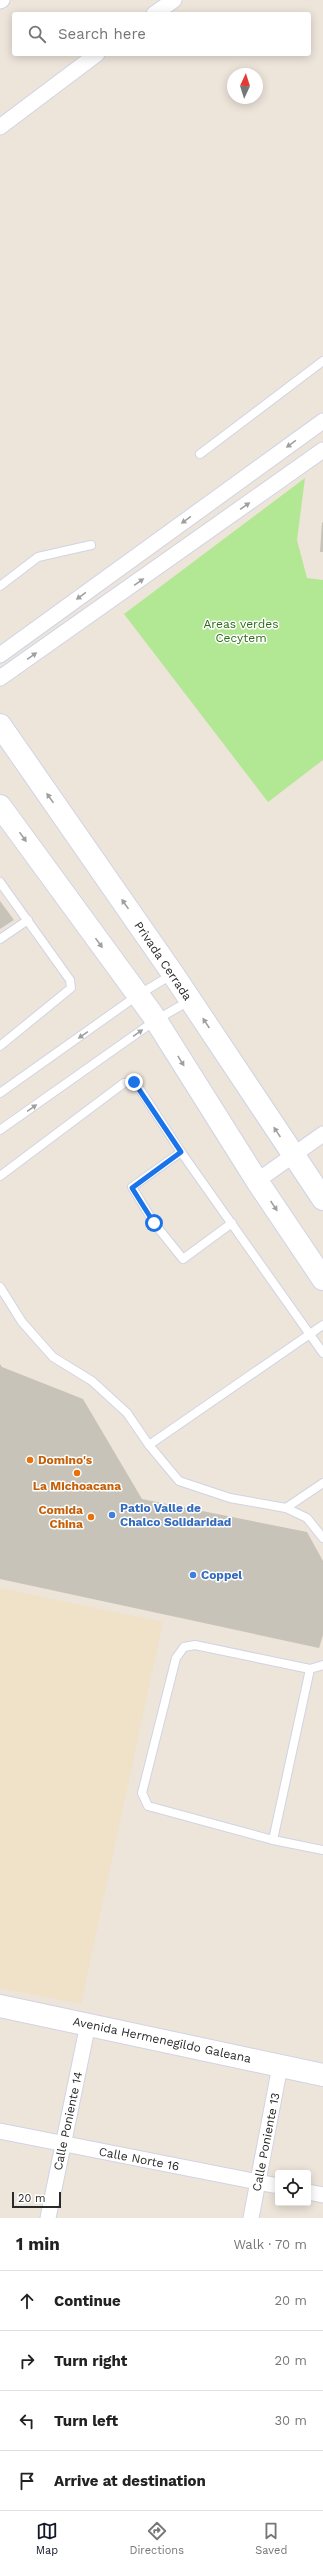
<!DOCTYPE html>
<html lang="en">
<head>
<meta charset="utf-8">
<style>
	body { margin:0; font-family:"Work Sans",sans-serif; background:#f2f2f2; color:#222 }
	.controls { position:absolute; right:12px; bottom:12px; display:grid; overflow:hidden; border-radius:4px; box-shadow:0 2px 10px #0003 }
	.controls button { width:36px; height:36px; display:grid; place-items:center; padding:0; border:0; border-bottom:1px solid #e0e0e0; background:#fff; color:#222; font:20px sans-serif }
	.compass { position:absolute; left:227px; top:68px; width:36px; height:36px; border-radius:50%; background:#fff; box-shadow:0 2px 10px #0003; rotate:4deg }
	.scale { position:absolute; left:12px; bottom:10px; width:49px; box-sizing:border-box; padding-left:4px; border:2px solid #2a2a2a; border-top:0; font-size:11px; line-height:14px; white-space:nowrap; color:#2a2a2a; -webkit-text-stroke:3px #fff; paint-order:stroke }
	.stop { position:absolute; width:12px; height:12px; margin:-9px; border:3px solid #1a73e8; border-radius:50%; background:#fff }
	.stop.end { background:#1a73e8; border-color:#fff; box-shadow:0 1px 4px #0008 }
	.list { margin:0; padding:0; list-style:none }
	h2 { display:flex; justify-content:space-between; align-items:center; height:52px; margin:0; padding:0 16px; font-size:17px }
	h2 small { font-size:13px; font-weight:400; color:#767676 }
	.list li { display:grid; grid-template-columns:26px 1fr auto; gap:12px; align-items:center; box-sizing:border-box; height:60px; padding:0 16px; border-top:1px solid #e0e0e0 }
	.list b { display:block; font-size:15px; white-space:nowrap }
	.list em { font-size:13px; font-style:normal; color:#767676 }
	.icon { flex:none; width:22px; height:22px; fill:none; stroke:currentColor; stroke-width:2; stroke-linecap:round; stroke-linejoin:round }
	.map { position:relative; flex:none; width:323px; height:2218px; overflow:hidden }
	.search { position:absolute; background:#fff; box-shadow:0 2px 10px #0003; left:12px; right:12px; top:12px; height:44px; display:flex; align-items:center; gap:10px; box-sizing:border-box; padding:0 14px; border-radius:4px; color:#767676; font-size:15px }
	.sheet { height:292px; background:#fff }
	nav { display:flex; justify-content:space-around; align-items:center; box-sizing:border-box; height:56px; border-top:1px solid #e0e0e0; background:#fff; font-size:11px; color:#767676 }
	nav a { display:grid; justify-items:center; gap:2px }
	nav .on { color:#111827 }
	.map>svg:first-child { display:block }
	.education { fill:#f0e2c8 }
	.green { fill:#b2e893 }
	.building { fill:#c7c3b9 }
	.lines { fill:none; stroke-linecap:round; stroke-linejoin:round }
	.lane-casing { stroke:#d0d4e4; stroke-width:10 }
	.street-casing { stroke:#d0d4e4; stroke-width:17 }
	.secondary-casing { stroke:#d0d4e4; stroke-width:24 }
	.lane { stroke:#fff; stroke-width:8 }
	.street { stroke:#fff; stroke-width:15 }
	.secondary { stroke:#fff; stroke-width:22 }
	.oneway { fill:#9f9f9f }
	.route { stroke:#1a73e8; stroke-width:5 }
	.food-dot { fill:#e8710a; stroke:#fff; stroke-width:1.5 }
	.shop-dot { fill:#3f7fe0; stroke:#fff; stroke-width:1.5 }
	.labels { text-anchor:middle; dominant-baseline:central; stroke-width:3; stroke-linejoin:round; paint-order:stroke }
	.park-label { font-size:12px; fill:#2a6c15; stroke:#fff }
	.street-label { font-size:12px; fill:#2a2a2a; stroke:#fff }
	.food-label { font-size:12px; font-weight:bold; fill:#c56008; stroke:#fff; text-anchor:start }
	.shop-label { font-size:12px; font-weight:bold; fill:#366cbe; stroke:#fff; text-anchor:start }
</style>
</head>
<body>
<div class="map">
<svg width="323" height="2218" viewBox="0 0 323 2218">
	<rect width="100%" height="100%" fill="#ede4da"/>
	<!-- education -->
	<polygon class="education" points="0,1588 163,1622 81,2004 0,1988"/>
	<!-- green -->
	<polygon class="green" points="305,478 297,540 307,578 323,580 323,760 268,802 124,614"/>
	<!-- building -->
	<g class="building">
		<polygon points="322,522 323,523 323,552 320,552"/>
		<polygon points="0,901 14,920 0,929"/>
		<polygon points="0,1364 2,1367 83,1399 142,1499 307,1532 323,1561 323,1635 319,1648 0,1579"/>
	</g>
	<g class="lines">
		<defs>
			<g id="lane">
				<polyline points="200,454 323,361"/>
				<polyline points="0,586 38,557 91,545"/>
				<polyline points="0,882 70,980 71,988 0,1046"/>
				<polyline points="0,939 28,920"/>
				<polyline points="0,1093 138,995 173,974"/>
				<polyline points="0,1130 156,1020 189,1001"/>
				<polyline points="181,1152 132,1187 154,1223 183,1259 232,1223"/>
				<polyline points="0,1176 124,1083 135,1082 181,1152 323,1353"/>
				<polyline points="0,1287 22,1322 53,1357 92,1381 127,1413 149,1445 179,1481 230,1498 286,1508 307,1518 323,1538"/>
				<polyline points="149,1445 323,1325"/>
				<polyline points="286,1508 323,1483"/>
				<polyline points="323,1665 310,1669 195,1645 184,1647 176,1658 142,1793 148,1806 273,1840 323,1850"/>
				<polyline points="273,1840 310,1669"/>
			</g>
			<g id="street">
				<polyline points="0,1 2,0"/>
				<polyline points="154,14 174,0"/>
				<polyline points="0,127 97,54"/>
				<polyline points="0,655 323,421"/>
				<polyline points="0,678 323,450"/>
				<polyline points="257,1181 323,1134"/>
				<polyline points="0,2131 278,2186"/>
				<polyline points="308,2192 323,2195"/>
				<polyline points="48,2218 88,2024"/>
				<polyline points="251,2218 280,2066"/>
			</g>
			<g id="secondary">
				<polyline points="0,725 173,974 323,1199"/>
				<polyline points="0,806 152,1014 257,1181 323,1279"/>
				<polyline points="0,2006 323,2075"/>
			</g>
		</defs>
		<!-- lane casing -->
		<use href="#lane" class="lane-casing"/>
		<!-- street casing -->
		<use href="#street" class="street-casing"/>
		<!-- secondary casing -->
		<use href="#secondary" class="secondary-casing"/>
		<!-- lane -->
		<use href="#lane" class="lane"/>
		<!-- street -->
		<use href="#street" class="street"/>
		<!-- secondary -->
		<use href="#secondary" class="secondary"/>
	</g>
	<!-- one-way arrows -->
	<defs><path id="oneway-solid" d="M-6-.8H1V-3.2L6.5 0L1 3.2V.8H-6Z"/></defs>
	<g class="oneway">
		<use href="#oneway-solid" transform="translate(291 444) rotate(144)"/>
		<use href="#oneway-solid" transform="translate(245 506) rotate(-35)"/>
		<use href="#oneway-solid" transform="translate(186 520) rotate(144)"/>
		<use href="#oneway-solid" transform="translate(139 582) rotate(-35)"/>
		<use href="#oneway-solid" transform="translate(81 596) rotate(144)"/>
		<use href="#oneway-solid" transform="translate(32 656) rotate(-35)"/>
		<use href="#oneway-solid" transform="translate(50 798) rotate(-125)"/>
		<use href="#oneway-solid" transform="translate(23 837) rotate(54)"/>
		<use href="#oneway-solid" transform="translate(125 904) rotate(-125)"/>
		<use href="#oneway-solid" transform="translate(99 943) rotate(54)"/>
		<use href="#oneway-solid" transform="translate(206 1023) rotate(-124)"/>
		<use href="#oneway-solid" transform="translate(138 1033) rotate(-35)"/>
		<use href="#oneway-solid" transform="translate(83 1035) rotate(145)"/>
		<use href="#oneway-solid" transform="translate(181 1061) rotate(58)"/>
		<use href="#oneway-solid" transform="translate(32 1108) rotate(-35)"/>
		<use href="#oneway-solid" transform="translate(277 1132) rotate(-124)"/>
		<use href="#oneway-solid" transform="translate(274 1206) rotate(56)"/>
	</g>
	<g class="lines">
		<!-- route -->
		<polyline class="route" points="134,1082 181,1152 132,1188 154,1223"/>
	</g>
	<!-- markers -->
	<g class="food-dot">
		<circle cx="30" cy="1460" r="4"/>
		<circle cx="77" cy="1473" r="4"/>
		<circle cx="91" cy="1517" r="4"/>
	</g>
	<g class="shop-dot">
		<circle cx="112" cy="1515" r="4"/>
		<circle cx="193" cy="1575" r="4"/>
	</g>
	<g class="labels">
		<!-- park labels -->
		<g class="park-label">
			<text x="241" y="624">Areas verdes<tspan x="241" dy="14">Cecytem</tspan></text>
		</g>
		<!-- street labels -->
		<g class="street-label">
			<text transform="translate(163 961) rotate(56)">Privada Cerrada</text>
			<text transform="translate(162 2040) rotate(12)">Avenida Hermenegildo Galeana</text>
			<text transform="translate(68 2121) rotate(-78)">Calle Poniente 14</text>
			<text transform="translate(266 2142) rotate(-79)">Calle Poniente 13</text>
			<text transform="translate(139 2159) rotate(11)">Calle Norte 16</text>
		</g>
		<!-- food labels -->
		<g class="food-label">
			<text x="38" y="1460">Domino's</text>
			<text x="77" y="1486" text-anchor="middle">La Michoacana</text>
			<text x="83" y="1510" text-anchor="end">Comida<tspan x="83" dy="14">China</tspan></text>
		</g>
		<!-- shop labels -->
		<g class="shop-label">
			<text x="120" y="1508">Patio Valle de<tspan x="120" dy="14">Chalco Solidaridad</tspan></text>
			<text x="201" y="1575">Coppel</text>
		</g>
	</g>
</svg>
<div class="controls">
<button><svg class="icon" aria-label="locate" viewBox="0 0 24 24"><circle cx="12" cy="12" r="6"/><path d="M12 2v4M12 18v4M2 12h4M18 12h4"/></svg></button>
</div>
<svg class="compass" viewBox="-18 -18 36 36"><path d="M0-13l5 13h-10z" fill="#e53935"/><path d="M0 13l5-13h-10z" fill="#767676"/></svg>
<div class="scale">20 m</div>
<div class="stop" style="left:154px;top:1223px"></div>
<div class="stop end" style="left:134px;top:1082px"></div>
<div class="search"><svg class="icon" aria-label="search" viewBox="0 0 24 24"><circle cx="10" cy="10" r="6"/><path d="M15 15l6 6"/></svg>Search here</div>
</div>
<section class="sheet">
<h2>1 min<small>Walk · 70 m</small></h2>
<ul class="list">
<li><svg class="icon" aria-label="ahead" viewBox="0 0 24 24"><path d="M12 20V5M6 11l6-6 6 6"/></svg><div><b>Continue</b></div><em>20 m</em></li>
<li><svg class="icon" aria-label="right" viewBox="0 0 24 24"><path d="M7 20v-9h11M14 6l5 5-5 5"/></svg><div><b>Turn right</b></div><em>20 m</em></li>
<li><svg class="icon" aria-label="left" viewBox="0 0 24 24"><path d="M17 20v-9H6M10 6l-5 5 5 5"/></svg><div><b>Turn left</b></div><em>30 m</em></li>
<li><svg class="icon" aria-label="arrive" viewBox="0 0 24 24"><path d="M6 21V4h12l-3 4 3 4H6"/></svg><div><b>Arrive at destination</b></div></li>
</ul>
</section>
<nav>
<a class="on"><svg class="icon" aria-label="map" viewBox="0 0 24 24"><path d="M3 6l6-2 6 2 6-2v14l-6 2-6-2-6 2zM9 4v14M15 6v14"/></svg>Map</a>
<a><svg class="icon" aria-label="directions" viewBox="0 0 24 24"><path d="M12 3l9 9-9 9-9-9zM9 14v-3h6M13 9l2 2-2 2"/></svg>Directions</a>
<a><svg class="icon" aria-label="saved" viewBox="0 0 24 24"><path d="M7 4h10v16l-5-4-5 4z"/></svg>Saved</a>
</nav>
</body>
</html>
